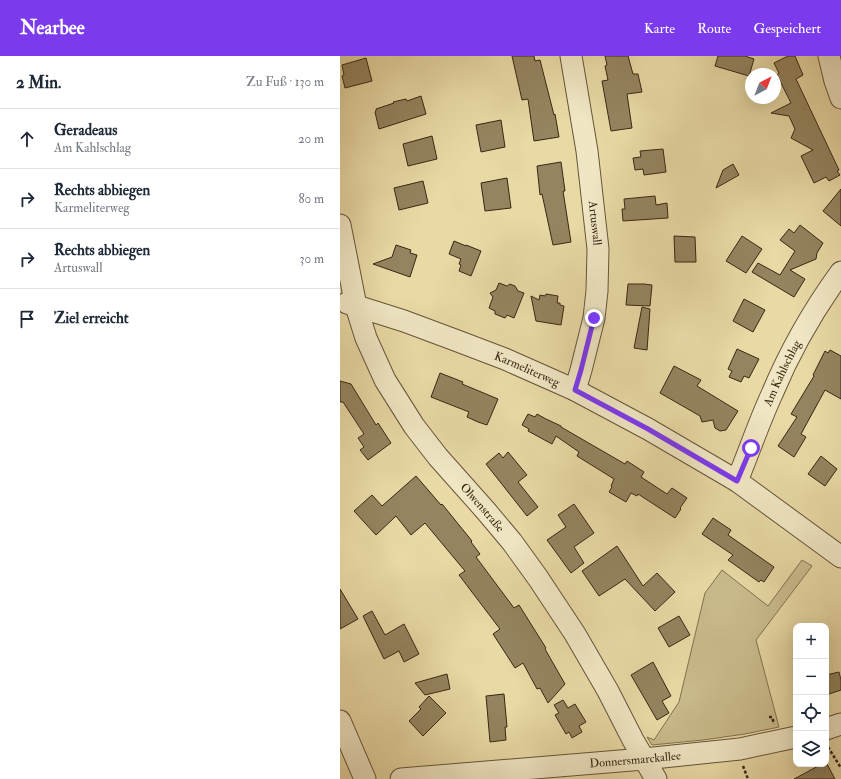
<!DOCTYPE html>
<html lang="de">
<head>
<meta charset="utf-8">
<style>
	body { margin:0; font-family:"IM FELL Double Pica",serif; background:#f2f2f3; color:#1f2937 }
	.controls { position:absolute; right:12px; bottom:12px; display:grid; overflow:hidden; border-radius:8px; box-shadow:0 4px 16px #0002 }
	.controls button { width:36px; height:36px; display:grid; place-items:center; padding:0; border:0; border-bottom:1px solid #e0e1e3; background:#fff; color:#1f2937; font:20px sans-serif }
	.compass { position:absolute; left:405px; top:12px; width:36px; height:36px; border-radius:50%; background:#fff; box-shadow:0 4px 16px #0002; rotate:42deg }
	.stop { position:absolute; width:12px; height:12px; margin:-9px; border:3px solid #7c3aed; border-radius:50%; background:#fff }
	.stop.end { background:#7c3aed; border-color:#fff; box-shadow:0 1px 4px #0008 }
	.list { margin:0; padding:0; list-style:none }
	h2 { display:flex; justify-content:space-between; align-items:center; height:52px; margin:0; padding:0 16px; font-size:17px }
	h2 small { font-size:13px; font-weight:400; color:#747a83 }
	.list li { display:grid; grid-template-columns:26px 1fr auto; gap:12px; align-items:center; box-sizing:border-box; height:60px; padding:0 16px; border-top:1px solid #e0e1e3 }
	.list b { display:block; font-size:15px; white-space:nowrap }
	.list p { margin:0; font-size:13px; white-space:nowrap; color:#747a83 }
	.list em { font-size:13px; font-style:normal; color:#747a83 }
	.icon { flex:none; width:22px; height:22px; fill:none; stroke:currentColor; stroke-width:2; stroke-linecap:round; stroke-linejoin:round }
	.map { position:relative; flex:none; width:501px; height:723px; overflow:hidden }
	header { display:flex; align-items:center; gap:24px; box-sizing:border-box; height:56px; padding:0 20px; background:#7c3aed; color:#fff }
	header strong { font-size:19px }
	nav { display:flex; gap:22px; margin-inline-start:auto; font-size:14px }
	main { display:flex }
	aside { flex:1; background:#fff }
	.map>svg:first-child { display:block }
	.green { fill:#cabb8c; stroke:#827150 }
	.building { fill:#94845f; stroke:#392714 }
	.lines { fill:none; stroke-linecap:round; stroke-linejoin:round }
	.minor-casing { stroke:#655438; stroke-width:23 }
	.path { stroke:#392714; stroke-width:2.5; stroke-dasharray:3 2; stroke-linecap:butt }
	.minor { stroke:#f0e6c4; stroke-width:21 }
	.route { stroke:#7c3aed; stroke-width:5 }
	.labels { text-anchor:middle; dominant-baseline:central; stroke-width:3.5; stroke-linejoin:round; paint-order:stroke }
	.street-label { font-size:12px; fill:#392714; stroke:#f0e6c4 }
</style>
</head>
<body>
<header>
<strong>Nearbee</strong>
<nav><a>Karte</a><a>Route</a><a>Gespeichert</a></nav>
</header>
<main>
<aside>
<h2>2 Min.<small>Zu Fuß · 130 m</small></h2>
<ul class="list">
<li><svg class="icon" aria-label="ahead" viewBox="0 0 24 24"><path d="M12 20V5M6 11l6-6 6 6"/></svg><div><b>Geradeaus</b><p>Am Kahlschlag</p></div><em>20 m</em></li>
<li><svg class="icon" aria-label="right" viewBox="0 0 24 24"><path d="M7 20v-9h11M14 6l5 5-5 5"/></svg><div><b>Rechts abbiegen</b><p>Karmeliterweg</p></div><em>80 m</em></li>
<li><svg class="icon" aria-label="right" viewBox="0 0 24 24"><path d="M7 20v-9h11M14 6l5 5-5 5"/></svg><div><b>Rechts abbiegen</b><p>Artuswall</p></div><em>30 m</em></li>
<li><svg class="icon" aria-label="arrive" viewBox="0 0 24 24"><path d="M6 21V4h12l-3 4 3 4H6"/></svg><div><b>Ziel erreicht</b></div></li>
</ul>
</aside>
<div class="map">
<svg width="501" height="723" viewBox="0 0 501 723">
	<rect width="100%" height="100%" fill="#e8d9a5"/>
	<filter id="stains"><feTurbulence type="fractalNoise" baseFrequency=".005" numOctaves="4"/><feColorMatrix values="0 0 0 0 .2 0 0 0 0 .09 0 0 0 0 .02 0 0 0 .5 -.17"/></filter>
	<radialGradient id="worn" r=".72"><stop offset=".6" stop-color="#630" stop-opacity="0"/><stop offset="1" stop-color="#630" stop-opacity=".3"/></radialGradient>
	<!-- green -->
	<polygon class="green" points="462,504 472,510 416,584 439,671 405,678 363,684 312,689 307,681 314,684 339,646 365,537 382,514 428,550"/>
	<!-- building -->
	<g class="building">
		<polygon points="172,0 194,0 195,5 200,4 214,59 215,58 219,81 194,85 188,43 182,44"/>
		<polygon points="265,0 288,0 293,18 298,18 302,36 287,38 292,72 271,75 262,25 268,24 265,10 267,9"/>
		<polygon points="378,0 405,0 414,3 409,20 375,10"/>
		<polygon points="448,0 455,0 463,19 456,23 499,114 497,115 500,119 489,125 486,121 474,127 461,100 473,94 451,82 455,73 449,60 431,57 451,47 437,19 439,17 434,7"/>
		<polygon points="26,2 32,25 5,32 2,20 4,19 2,9"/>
		<polygon points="81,40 86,58 39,73 35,56 36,55 36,53 54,47 53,46 66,43 67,45"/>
		<polygon points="161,64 165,91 141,96 136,69"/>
		<polygon points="92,80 97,103 68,110 63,88"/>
		<polygon points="323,93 326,116 304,119 303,113 295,114 293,102 301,101 300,95"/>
		<polygon points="221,106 225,135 223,135 231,186 213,189 202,138 200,139 197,110"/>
		<polygon points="393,108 399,119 376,132 383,114"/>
		<polygon points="167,122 171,152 145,155 141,127"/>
		<polygon points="83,125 88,147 59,154 54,132"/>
		<polygon points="501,133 501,170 483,155"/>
		<polygon points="315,140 316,149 327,147 328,162 283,165 282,153 285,153 284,143"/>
		<polygon points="460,169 483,187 477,197 476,203 450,214 465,223 454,241 412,216 418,207 440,219 455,195 440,184 449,173 454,177"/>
		<polygon points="334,180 355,181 356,206 335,206"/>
		<polygon points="402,180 422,193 406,217 386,205"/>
		<polygon points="114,185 126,190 126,189 141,195 131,220 119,215 121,209 119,208 121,203 109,198"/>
		<polygon points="56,189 71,194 70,197 77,199 70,221 33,208 52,201"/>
		<polygon points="159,227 167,230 170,228 175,230 178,235 184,237 174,262 167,259 165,262 155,258 155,255 149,252 153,241 150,237 156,234"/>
		<polygon points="288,228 304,228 312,229 310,250 286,249"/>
		<polygon points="206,238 218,240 217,247 220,247 220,249 224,250 221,269 196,265 191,240 199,244 200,239 205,240"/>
		<polygon points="404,243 425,254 413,276 393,265"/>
		<polygon points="302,251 310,253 307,294 294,292"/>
		<polygon points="397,293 419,303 409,322 404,320 401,326 389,321 392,315 388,313"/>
		<polygon points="490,294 501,300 501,343 485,334 461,378 466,381 454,401 438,390 457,361 451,358 474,320 473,319 485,295 488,297"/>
		<polygon points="334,310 361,324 357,330 398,355 386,374 380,375 375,372 373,364 362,366 360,360 320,337"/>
		<polygon points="100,317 123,326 122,328 158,343 147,369 138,366 127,361 129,356 91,341"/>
		<polygon points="0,325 11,328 36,369 38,367 51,387 28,404 20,394 24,391 18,382 24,378 3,346 0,346"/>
		<polygon points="188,358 195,361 197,358 206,363 221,370 221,371 285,408 287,405 304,416 301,421 327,438 332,432 347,442 340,452 341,453 335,462 298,438 297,440 291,437 286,446 269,436 272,431 271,430 274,423 237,400 239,396 216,380 212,388 188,375 189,373 182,369"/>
		<polygon points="168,396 187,419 178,426 198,451 187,460 146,408 159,397 163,402"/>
		<polygon points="481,400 497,413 485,430 468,418"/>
		<polygon points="76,420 101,449 102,448 132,485 131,486 140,498 136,501 174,552 179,549 206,592 205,593 225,628 208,647 200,632 197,633 183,607 175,612 153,578 160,573 119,519 125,515 85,467 71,479 56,460 36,479 14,455 32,439 42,450"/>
		<polygon points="234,448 254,477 234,491 244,507 231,517 207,484 226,471 218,459"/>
		<polygon points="373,462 391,474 388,479 434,511 424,526 421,524 419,526 388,504 393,499 362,478"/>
		<polygon points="277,490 303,530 317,517 335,536 315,555 285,523 259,540 242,515"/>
		<polygon points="0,533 18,563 0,573"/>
		<polygon points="32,555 45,579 64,568 79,598 64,606 59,595 44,603 23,560"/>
		<polygon points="339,560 350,579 329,591 318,572"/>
		<polygon points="313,606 331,640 322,645 329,657 317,664 291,619"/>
		<polygon points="499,616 501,624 501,634 486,639 486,619"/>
		<polygon points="107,618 110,633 85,639 75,627"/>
		<polygon points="164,638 167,671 165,671 166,684 150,686 146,640"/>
		<polygon points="89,640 106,657 83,680 69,665 81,653 79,651"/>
		<polygon points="223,644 228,652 235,648 246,666 239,670 242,676 232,682 229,676 226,678 215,659 219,657 214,649"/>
		<polygon points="486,706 495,723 454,723 482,708 486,708"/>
	</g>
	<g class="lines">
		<defs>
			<g id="minor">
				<path id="s1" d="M231,0L247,95L258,193L257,235L254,262L241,314L235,334"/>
				<polyline points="489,0 495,25 501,42"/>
				<path id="s2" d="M0,169L16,250L26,282L45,324L74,370L98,401L146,455L172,486L198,522L235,578L268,635L293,684L316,723"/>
				<path id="s3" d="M7,247L64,265L115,284L165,303L235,334L308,373L397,425L501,501"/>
				<path id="s4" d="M397,425C409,396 419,366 432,338C450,295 474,253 501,216"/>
				<polyline points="0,665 25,723"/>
				<polyline points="486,673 501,668"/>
				<path id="s5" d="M61,723L304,703L400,693L456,681"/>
			</g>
		</defs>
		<!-- minor casing -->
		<use href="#minor" class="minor-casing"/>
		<!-- path -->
		<g class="path">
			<polyline points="429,661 432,661 434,668"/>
			<polyline points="488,691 501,712"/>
			<polyline points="403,710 408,723"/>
		</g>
		<!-- minor -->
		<use href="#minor" class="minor"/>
	</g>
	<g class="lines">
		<!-- route -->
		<polyline class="route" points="254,262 241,314 235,334 308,373 397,425 411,392"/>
	</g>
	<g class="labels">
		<!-- street labels -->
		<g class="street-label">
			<text stroke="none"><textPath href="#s1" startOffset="169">Artuswall</textPath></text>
			<text stroke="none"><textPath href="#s3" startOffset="192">Karmeliterweg</textPath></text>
			<text stroke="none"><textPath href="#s4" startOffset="117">Am Kahlschlag</textPath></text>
			<text stroke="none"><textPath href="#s2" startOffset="323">Olwenstraße</textPath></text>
			<text stroke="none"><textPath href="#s5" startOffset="235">Donnersmarckallee</textPath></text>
		</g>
	</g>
	<rect width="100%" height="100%" filter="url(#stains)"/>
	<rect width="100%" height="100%" fill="url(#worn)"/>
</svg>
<div class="controls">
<button>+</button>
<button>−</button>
<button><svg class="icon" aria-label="locate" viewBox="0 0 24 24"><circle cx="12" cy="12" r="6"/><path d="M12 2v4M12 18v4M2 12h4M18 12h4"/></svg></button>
<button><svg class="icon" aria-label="layers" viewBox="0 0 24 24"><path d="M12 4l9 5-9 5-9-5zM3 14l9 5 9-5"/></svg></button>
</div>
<svg class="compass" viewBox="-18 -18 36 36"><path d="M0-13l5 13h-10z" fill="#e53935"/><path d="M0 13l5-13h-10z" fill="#747a83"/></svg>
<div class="stop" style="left:411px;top:392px"></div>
<div class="stop end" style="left:254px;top:262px"></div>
</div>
</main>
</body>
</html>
